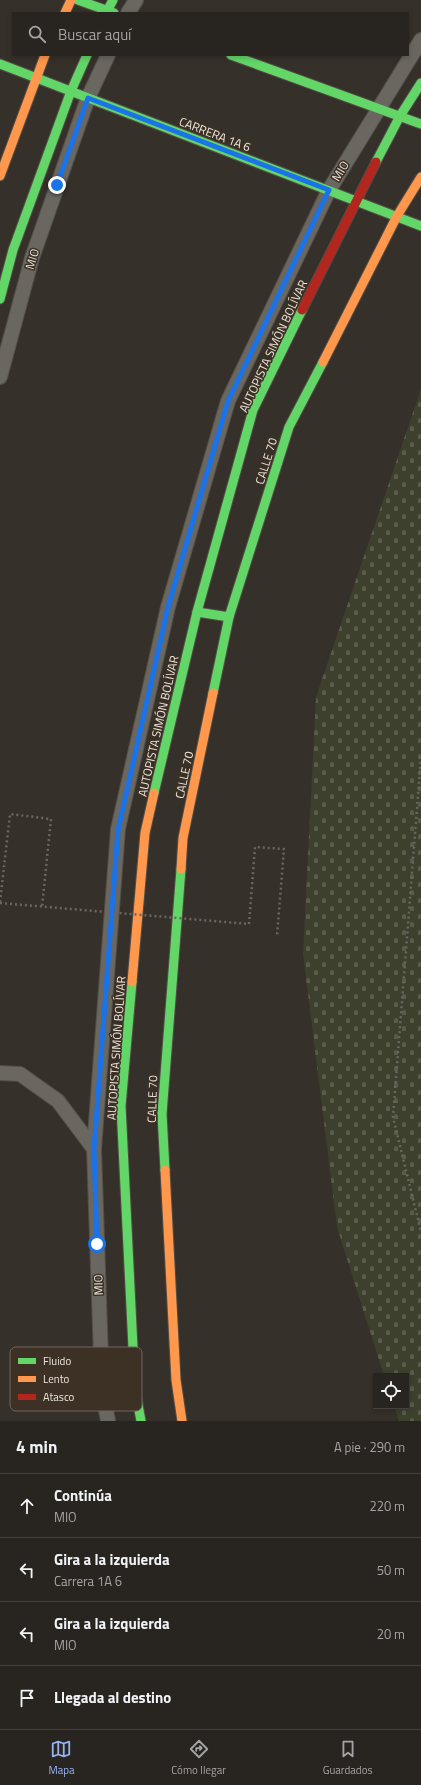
<!DOCTYPE html>
<html lang="es">
<head>
<meta charset="utf-8">
<style>
	body { margin:0; font-family:"Titillium Web",sans-serif; background:#34302d; color:#f1f3f6 }
	.controls { position:absolute; right:12px; bottom:12px; display:grid; overflow:hidden; border-radius:0px; box-shadow:0 2px 6px #0003 }
	.controls button { width:36px; height:36px; display:grid; place-items:center; padding:0; border:0; border-bottom:1px solid #44413e; background:#282420; color:#f1f3f6; font:20px sans-serif }
	.stop { position:absolute; width:12px; height:12px; margin:-9px; border:3px solid #1a73e8; border-radius:50%; background:#fff }
	.stop.end { background:#1a73e8; border-color:#fff; box-shadow:0 1px 4px #0008 }
	.list { margin:0; padding:0; list-style:none }
	h2 { display:flex; justify-content:space-between; align-items:center; height:52px; margin:0; padding:0 16px; font-size:17px }
	h2 small { font-size:13px; font-weight:400; color:#a5a4a5 }
	.list li { display:grid; grid-template-columns:26px 1fr auto; gap:12px; align-items:center; box-sizing:border-box; height:64px; padding:0 16px; border-top:1px solid #44413e }
	.list b { display:block; font-size:15px; white-space:nowrap }
	.list p { margin:0; font-size:13px; white-space:nowrap; color:#a5a4a5 }
	.list em { font-size:13px; font-style:normal; color:#a5a4a5 }
	.icon { flex:none; width:22px; height:22px; fill:none; stroke:currentColor; stroke-width:2; stroke-linecap:round; stroke-linejoin:round }
	.map { position:relative; flex:none; width:421px; height:1421px; overflow:hidden }
	.search { position:absolute; background:#282420; box-shadow:0 2px 6px #0003; left:12px; right:12px; top:12px; height:44px; display:flex; align-items:center; gap:10px; box-sizing:border-box; padding:0 14px; border-radius:0px; color:#a5a4a5; font-size:15px }
	.sheet { height:308px; background:#282420 }
	nav { display:flex; justify-content:space-around; align-items:center; box-sizing:border-box; height:56px; border-top:1px solid #44413e; background:#282420; font-size:11px; color:#a5a4a5 }
	nav a { display:grid; justify-items:center; gap:2px }
	nav .on { color:#95b2f1 }
	.map>svg:first-child { display:block }
	.cemetery { fill:url(#cemetery-stones) }
	.lines { fill:none; stroke-linecap:round; stroke-linejoin:round }
	.lane-casing { stroke:#534e47; stroke-width:16 }
	.fast-casing { stroke:#534e47; stroke-width:11 }
	.slow-casing { stroke:#534e47; stroke-width:11 }
	.jam-casing { stroke:#534e47; stroke-width:11 }
	.path { stroke:#6a6661; stroke-width:2.5; stroke-dasharray:2 3; stroke-linecap:butt }
	.lane { stroke:#6a6660; stroke-width:14 }
	.fast { stroke:#63d668; stroke-width:9 }
	.slow { stroke:#ff974d; stroke-width:9 }
	.jam { stroke:#b3261e; stroke-width:9 }
	.path-bridge { stroke:#6a6661; stroke-width:2.5; stroke-dasharray:2 3; stroke-linecap:butt }
	.route { stroke:#1a73e8; stroke-width:5 }
	.labels { text-anchor:middle; dominant-baseline:central; stroke-width:3; stroke-linejoin:round; paint-order:stroke }
	.street-label { font-size:12px; fill:#ece5dd; stroke:#3c3124 }
	.key { fill:#3c3124; stroke:#71675c; stroke-width:1 }
	.key-label { font-size:11px; fill:#ece5dd }
</style>
</head>
<body>
<div class="map">
<svg width="421" height="1421" viewBox="0 0 421 1421">
	<defs>
		<pattern id="cemetery-stones" width="16" height="16" patternUnits="userSpaceOnUse"><rect width="16" height="16" fill="#3d402d"/><path d="M2 7V4a2 2 0 0 1 4 0v3zM10 15v-3a2 2 0 0 1 4 0v3z" fill="#595b4b"/></pattern>
	</defs>
	<rect width="100%" height="100%" fill="#36302a"/>
	<!-- cemetery -->
	<polygon class="cemetery" points="421,389 421,1421 399,1421 394,1406 406,1406 406,1376 384,1376 337,1227 303,954 316,697"/>
	<g class="lines">
		<defs>
			<g id="lane">
				<polyline points="128,13 136,0"/>
				<polyline points="0,377 32,258 88,98 108,55"/>
				<polyline points="0,1073 20,1074 58,1101 94,1149"/>
				<polyline points="108,1421 102,1388 94,1149 118,829 168,607 228,401 329,190 421,40"/>
			</g>
			<g id="fast">
				<polyline points="78,0 114,13"/>
				<polyline points="106,13 113,0"/>
				<polyline points="231,55 421,124"/>
				<polyline points="0,64 421,226"/>
				<polyline points="376,162 400,116 421,83"/>
				<polyline points="0,299 13,250 71,91 87,55"/>
				<polyline points="197,612 229,617"/>
				<polyline points="213,693 229,617 289,427 323,362"/>
				<polyline points="154,793 197,612 253,410 302,310"/>
				<polyline points="132,982 121,1106 135,1388 141,1421"/>
				<polyline points="165,1170 162,1114 181,869"/>
			</g>
			<g id="slow">
				<polyline points="65,13 71,0"/>
				<polyline points="0,176 45,55"/>
				<polyline points="323,362 397,216 421,177"/>
				<polyline points="181,869 183,838 213,693"/>
				<polyline points="132,982 145,833 154,793"/>
				<polyline points="165,1170 176,1380 182,1421"/>
			</g>
			<polyline id="jam" points="302,310 376,162"/>
		</defs>
		<!-- lane casing -->
		<use href="#lane" class="lane-casing"/>
		<!-- fast casing -->
		<use href="#fast" class="fast-casing"/>
		<!-- slow casing -->
		<use href="#slow" class="slow-casing"/>
		<!-- jam casing -->
		<use href="#jam" class="jam-casing"/>
		<!-- path -->
		<g class="path">
			<polyline points="421,757 393,1117 421,1232"/>
			<polyline points="0,902 10,814 51,819 42,907"/>
			<polyline points="249,924 255,847 284,849 277,936"/>
		</g>
		<!-- lane -->
		<use href="#lane" class="lane"/>
		<!-- fast -->
		<use href="#fast" class="fast"/>
		<!-- slow -->
		<use href="#slow" class="slow"/>
		<!-- jam -->
		<use href="#jam" class="jam"/>
		<!-- path-bridge -->
		<polyline class="path-bridge" points="0,903 249,924"/>
	</g>
	<g class="lines">
		<!-- route -->
		<polyline class="route" points="57,185 88,98 329,190 228,401 168,607 118,830 94,1149 97,1244"/>
	</g>
	<g class="labels">
		<!-- street labels -->
		<g class="street-label">
			<text transform="translate(215 134) rotate(21)">CARRERA 1A 6</text>
			<text transform="translate(340 171) rotate(-59)">MIO</text>
			<text transform="translate(32 259) rotate(-73)">MIO</text>
			<text transform="translate(273 346) rotate(-65)">AUTOPISTA SIMÓN BOLÍVAR</text>
			<text transform="translate(266 461) rotate(-73)">CALLE 70</text>
			<text transform="translate(158 726) rotate(-77)">AUTOPISTA SIMÓN BOLÍVAR</text>
			<text transform="translate(184 775) rotate(-78)">CALLE 70</text>
			<text transform="translate(116 1048) rotate(-86)">AUTOPISTA SIMÓN BOLÍVAR</text>
			<text transform="translate(152 1099) rotate(-88)">CALLE 70</text>
			<text transform="translate(98 1285) rotate(-92)">MIO</text>
		</g>
	</g>
	<!-- legend -->
	<rect x="10" y="1347" width="132" height="64" rx="6" class="key"/>
	<rect x="18" y="1358" width="18" height="6" fill="#63d668"/>
	<rect x="18" y="1376" width="18" height="6" fill="#ff974d"/>
	<rect x="18" y="1394" width="18" height="6" fill="#b3261e"/>
	<g class="key-label">
		<text x="43" y="1365">Fluido</text>
		<text x="43" y="1383">Lento</text>
		<text x="43" y="1401">Atasco</text>
	</g>
</svg>
<div class="controls">
<button><svg class="icon" aria-label="locate" viewBox="0 0 24 24"><circle cx="12" cy="12" r="6"/><path d="M12 2v4M12 18v4M2 12h4M18 12h4"/></svg></button>
</div>
<div class="stop" style="left:97px;top:1244px"></div>
<div class="stop end" style="left:57px;top:185px"></div>
<div class="search"><svg class="icon" aria-label="search" viewBox="0 0 24 24"><circle cx="10" cy="10" r="6"/><path d="M15 15l6 6"/></svg>Buscar aquí</div>
</div>
<section class="sheet">
<h2>4 min<small>A pie · 290 m</small></h2>
<ul class="list">
<li><svg class="icon" aria-label="ahead" viewBox="0 0 24 24"><path d="M12 20V5M6 11l6-6 6 6"/></svg><div><b>Continúa</b><p>MIO</p></div><em>220 m</em></li>
<li><svg class="icon" aria-label="left" viewBox="0 0 24 24"><path d="M17 20v-9H6M10 6l-5 5 5 5"/></svg><div><b>Gira a la izquierda</b><p>Carrera 1A 6</p></div><em>50 m</em></li>
<li><svg class="icon" aria-label="left" viewBox="0 0 24 24"><path d="M17 20v-9H6M10 6l-5 5 5 5"/></svg><div><b>Gira a la izquierda</b><p>MIO</p></div><em>20 m</em></li>
<li><svg class="icon" aria-label="arrive" viewBox="0 0 24 24"><path d="M6 21V4h12l-3 4 3 4H6"/></svg><div><b>Llegada al destino</b></div></li>
</ul>
</section>
<nav>
<a class="on"><svg class="icon" aria-label="map" viewBox="0 0 24 24"><path d="M3 6l6-2 6 2 6-2v14l-6 2-6-2-6 2zM9 4v14M15 6v14"/></svg>Mapa</a>
<a><svg class="icon" aria-label="directions" viewBox="0 0 24 24"><path d="M12 3l9 9-9 9-9-9zM9 14v-3h6M13 9l2 2-2 2"/></svg>Cómo llegar</a>
<a><svg class="icon" aria-label="saved" viewBox="0 0 24 24"><path d="M7 4h10v16l-5-4-5 4z"/></svg>Guardados</a>
</nav>
</body>
</html>
